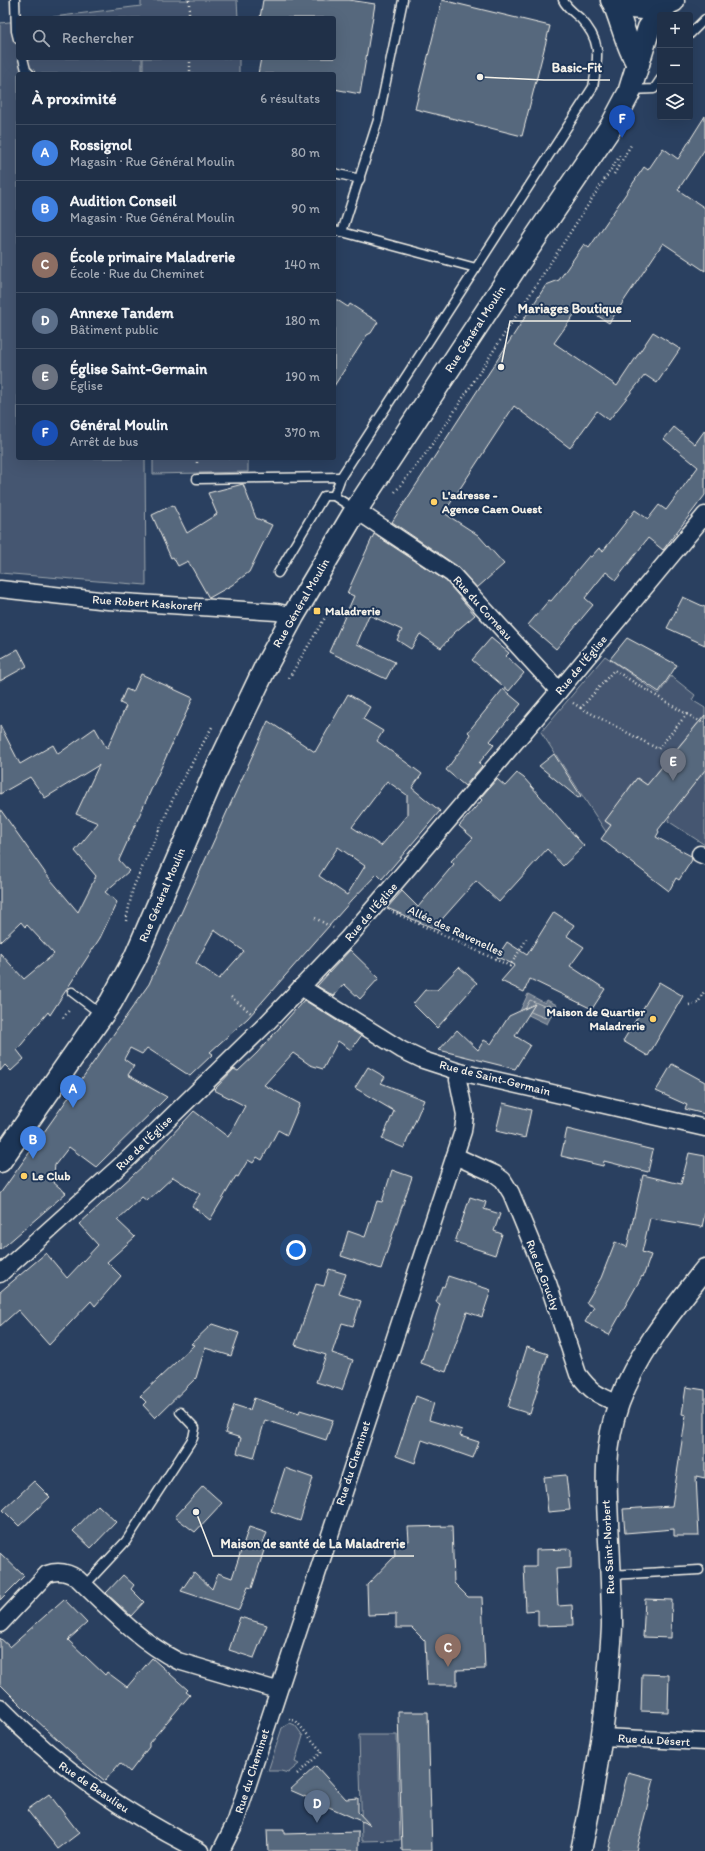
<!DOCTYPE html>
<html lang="fr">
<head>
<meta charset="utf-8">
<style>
	body { margin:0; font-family:Itim,sans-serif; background:#2d3c52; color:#f1f3f6 }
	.controls { position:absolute; right:12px; top:12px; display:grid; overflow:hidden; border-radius:4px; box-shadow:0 4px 16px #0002 }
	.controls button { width:36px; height:36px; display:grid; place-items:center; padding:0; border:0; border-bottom:1px solid #3d4b60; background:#203048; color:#f1f3f6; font:20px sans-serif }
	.you { position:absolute; left:296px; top:1250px; width:14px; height:14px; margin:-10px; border:3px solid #fff; border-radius:50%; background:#1a73e8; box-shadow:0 0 0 6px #1a73e833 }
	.badge { display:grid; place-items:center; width:26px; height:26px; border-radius:50%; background:#ffd166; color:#fff; font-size:13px; font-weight:700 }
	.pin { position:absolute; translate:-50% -33px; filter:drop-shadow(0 1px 2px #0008) }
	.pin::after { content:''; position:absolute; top:21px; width:14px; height:12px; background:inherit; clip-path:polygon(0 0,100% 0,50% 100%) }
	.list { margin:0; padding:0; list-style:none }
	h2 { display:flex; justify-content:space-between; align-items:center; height:52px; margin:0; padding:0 16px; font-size:17px }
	h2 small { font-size:13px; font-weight:400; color:#a2a9b4 }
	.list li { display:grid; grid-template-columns:26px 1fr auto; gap:12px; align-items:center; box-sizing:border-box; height:56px; padding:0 16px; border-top:1px solid #3d4b60 }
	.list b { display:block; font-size:15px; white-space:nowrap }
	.list p { margin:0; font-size:13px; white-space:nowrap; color:#a2a9b4 }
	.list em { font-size:13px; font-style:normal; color:#a2a9b4 }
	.icon { flex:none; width:22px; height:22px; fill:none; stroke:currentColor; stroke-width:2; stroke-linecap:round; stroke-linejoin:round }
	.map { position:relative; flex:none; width:705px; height:1851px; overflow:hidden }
	.search { position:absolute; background:#203048; box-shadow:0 4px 16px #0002; left:16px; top:16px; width:320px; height:44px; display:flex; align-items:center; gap:10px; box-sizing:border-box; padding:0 14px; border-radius:4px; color:#a2a9b4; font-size:15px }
	.panel { position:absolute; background:#203048; box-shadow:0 4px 16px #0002; left:16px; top:72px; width:320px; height:388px; border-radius:4px }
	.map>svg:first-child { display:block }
	.green { fill:#445771; stroke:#9ca4ac }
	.water { fill:#6a788a; stroke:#a1a8b0 }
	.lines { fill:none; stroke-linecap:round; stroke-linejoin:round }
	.shore { stroke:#bdc1c2; stroke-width:1 }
	.building { fill:#56677d; stroke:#f4f1e8; fill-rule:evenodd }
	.service-casing { stroke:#f4f1e8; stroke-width:11 }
	.minor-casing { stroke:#f4f1e8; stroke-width:19 }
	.tertiary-casing { stroke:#f4f1e8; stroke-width:23 }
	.secondary-casing { stroke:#f4f1e8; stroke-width:25 }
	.path { stroke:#f4f1e8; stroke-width:2.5; stroke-dasharray:1 3; stroke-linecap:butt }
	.service { stroke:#1d3557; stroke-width:8 }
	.minor { stroke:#1d3557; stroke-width:16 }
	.tertiary { stroke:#1d3557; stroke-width:20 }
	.secondary { stroke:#1d3557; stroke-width:22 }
	.poi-dot { fill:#ffd166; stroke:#1d3557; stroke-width:1.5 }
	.labels { text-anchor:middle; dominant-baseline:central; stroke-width:4; stroke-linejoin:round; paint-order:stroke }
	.street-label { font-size:12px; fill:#f4f1e8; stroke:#1d3557 }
	.poi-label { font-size:12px; font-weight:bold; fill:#f4f1e8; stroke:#1d3557; text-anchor:start }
	.leader { fill:none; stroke:#f4f1e8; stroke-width:1.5 }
	.callout-dot { fill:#f4f1e8; stroke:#1d3557; stroke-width:1.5 }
	.callout-label { font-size:13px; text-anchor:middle; font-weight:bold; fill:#f4f1e8; stroke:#1d3557; stroke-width:4; stroke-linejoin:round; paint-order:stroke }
</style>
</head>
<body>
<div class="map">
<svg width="705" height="1851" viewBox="0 0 705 1851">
	<rect width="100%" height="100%" fill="#2a4060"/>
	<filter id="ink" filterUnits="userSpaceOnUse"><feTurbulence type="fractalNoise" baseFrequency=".025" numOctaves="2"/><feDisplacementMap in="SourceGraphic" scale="8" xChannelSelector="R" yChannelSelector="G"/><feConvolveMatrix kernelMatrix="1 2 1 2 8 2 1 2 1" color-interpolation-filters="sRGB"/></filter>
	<g filter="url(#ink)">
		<!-- green -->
		<g class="green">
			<polygon points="141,0 237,0 238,18 45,18 141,6"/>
			<polygon points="18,21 18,58 142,58 142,74 18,74 18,458 145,458 146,585 0,573 0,23"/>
			<rect x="143" y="58" width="96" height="16"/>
			<polygon points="153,458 248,458 248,472 153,474"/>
			<polygon points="605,656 659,694 671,676 695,695 692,700 705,708 705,729 698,723 647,785 637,778 628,789 629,791 605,821 619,832 608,835 541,732"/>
			<polygon points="705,770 705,845 668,821 670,814"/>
			<polygon points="290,1723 295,1725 303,1736 295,1762 299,1764 288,1773 281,1771 268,1771 282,1728"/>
			<polygon points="359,1735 397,1735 400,1840 362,1841"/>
		</g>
		<!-- water -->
		<polygon class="water" points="528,994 545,1003 547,1000 557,1005 547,1024 520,1011"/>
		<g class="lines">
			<!-- shore -->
			<polyline class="shore" points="526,1007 530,1000 544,1006 549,1005 551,1007 545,1018 531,1012"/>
		</g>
		<!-- building -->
		<g class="building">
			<polygon points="263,0 349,0 375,4 360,94 334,89 334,74 258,74 261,58 334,58 334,18 260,18"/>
			<polygon points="442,0 550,26 522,136 415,109"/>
			<polygon points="705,116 705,149 678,190 705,208 705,271 663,243 609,323 581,305 554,343 617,386 653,332 680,349 657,383 645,375 609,420 597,411 570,448 514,406 444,513 478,535 504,564 477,588 457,566 392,522 546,285 559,280 584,244 589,248 644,167 648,170 663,148 678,159"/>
			<polygon points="334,298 348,307 350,304 378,322 371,333 367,335 334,386"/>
			<polygon points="674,427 695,444 705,430 705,495 663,550 648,538 616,580 606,572 585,598 593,605 556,649 528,625 549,600 551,601 589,556 591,557 599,548 603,551 635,510 648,519 659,505 666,510 698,467 664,439"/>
			<polygon points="243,484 256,518 272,525 249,572 232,585 209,598 188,561 178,566 173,557 171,558 152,515 173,505 187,533 217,514 208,493"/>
			<polygon points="374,534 446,581 475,615 454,633 441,648 420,634 411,649 397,640 402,630 369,615 357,644 395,662 386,679 329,652 354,596 347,593"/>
			<polygon points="683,597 705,607 705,645 667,628"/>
			<polygon points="491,638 509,653 506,656 524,673 509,691 472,660"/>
			<polygon points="627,638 677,665 659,692 610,659"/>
			<polygon points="18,649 27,666 0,681 0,659"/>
			<polygon points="141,674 193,698 119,860 129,871 105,892 117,902 100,938 50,1015 48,1012 17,1050 24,1059 11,1071 5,1065 0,1071 0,953 24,979 54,954 27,925 25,927 21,922 0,942 0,809 46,874 78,912 96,876 75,851 98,823 76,814 99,765 45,798 30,777 0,794 0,725 20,764 53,745 58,754 95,728 107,749 126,706 120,703 126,689 133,692"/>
			<polygon points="503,689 521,704 490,741 494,745 479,763 482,766 465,786 446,770 463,747 470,734 468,732"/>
			<path d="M348,694L370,707L363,719L383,731L377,741L422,774L412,788L440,811L382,879L377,874L351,901L248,1018L210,1052L213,1054L190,1076L147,1048L142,1054L130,1048L124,1059L134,1066L128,1075L167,1097L96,1167L69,1147L55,1165L53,1182L66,1193L0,1250V1194L149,984L268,721L315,752ZM387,781L407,795V815L381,846L352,827ZM338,847L365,866L347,895L319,876ZM214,930L244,951L219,979L196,963Z"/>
			<polygon points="705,715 705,770 658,830 659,832 656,837 691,856 692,860 679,880 676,878 669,891 601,839 611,825 605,821 637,778 647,785"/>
			<polygon points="554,754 581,796 578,798 539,766"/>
			<polygon points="517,773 524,778 584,846 563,866 547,849 499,902 476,881 436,926 440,931 387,908 402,891 418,907 454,864 451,861 473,838 459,826 482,800 480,798 497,779 505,786"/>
			<polygon points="554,912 574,925 567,936 584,947 570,966 605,989 592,1009 530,979 524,992 501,981 515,965 497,957 507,942 527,955"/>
			<polygon points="350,950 379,978 360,999 344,984 334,996 317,986"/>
			<polygon points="459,967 477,983 437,1028 413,1004 425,990 437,990"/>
			<polygon points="659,982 683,996 648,1056 623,1041"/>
			<polygon points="304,1000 361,1036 351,1050 338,1041 323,1069 310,1065 293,1053 264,1085 300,1104 287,1135 278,1130 262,1160 257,1157 253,1163 248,1160 238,1177 236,1176 210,1220 192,1206 200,1194 173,1177 147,1201 142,1197 117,1220 135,1237 107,1262 121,1276 95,1306 91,1301 49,1345 18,1310 0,1326 0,1292 46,1253 67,1278 98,1245 79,1224 144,1165 194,1111 228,1137 245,1106 214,1090 234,1069 238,1071 257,1053"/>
			<polygon points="535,1004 515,1036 530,1045 515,1069 439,1050 457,1030 478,1050 484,1040 491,1044 509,1016"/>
			<polygon points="672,1064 705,1082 705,1114 685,1109 687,1105 656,1091"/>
			<polygon points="368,1067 385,1077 381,1083 424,1100 404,1148 382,1139 394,1111 355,1088"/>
			<polygon points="503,1103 531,1110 525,1138 496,1131"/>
			<polygon points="567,1129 653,1150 648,1172 604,1161 603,1166 561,1156"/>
			<polygon points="689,1153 705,1156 705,1213 702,1227 650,1218 642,1252 651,1255 643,1277 642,1276 609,1335 585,1322 594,1307 586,1303 601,1278 615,1242 627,1247 643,1175 681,1184"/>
			<polygon points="392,1170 412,1177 381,1269 341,1256 348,1231 365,1237 377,1201 382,1202"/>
			<polygon points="470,1197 486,1202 484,1209 500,1214 494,1231 502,1234 495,1255 455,1242"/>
			<polygon points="329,1269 346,1274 339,1294 361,1301 353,1326 342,1323 332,1353 353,1360 342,1390 316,1382 326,1355 295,1345 316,1284 324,1286"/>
			<polygon points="448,1276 491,1290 482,1317 467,1312 446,1372 421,1363 440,1304 436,1302 442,1286 444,1287"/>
			<polygon points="212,1324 239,1333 231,1356 205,1348 196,1378 155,1418 143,1405 146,1402 140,1396 194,1345 191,1344"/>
			<polygon points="527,1347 548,1354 530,1414 508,1407"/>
			<polygon points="686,1387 705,1390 705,1478 696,1476 699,1536 674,1536 674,1529 625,1533 623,1509 672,1506 686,1415 682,1414"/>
			<polygon points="416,1396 434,1403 429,1420 462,1430 460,1436 479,1442 473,1458 422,1440 415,1463 396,1456"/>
			<polygon points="254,1398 299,1413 300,1410 333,1420 326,1440 265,1420 254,1458 237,1453 241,1438 225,1433 234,1405 250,1410"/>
			<polygon points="285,1468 313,1478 300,1521 271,1511"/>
			<polygon points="566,1475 570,1510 548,1512 544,1477"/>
			<polygon points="34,1481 50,1497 19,1526 3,1510"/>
			<polygon points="203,1486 222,1503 195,1532 175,1517"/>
			<polygon points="98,1505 116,1522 91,1548 73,1531"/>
			<polygon points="452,1526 454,1583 468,1597 482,1597 485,1669 457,1670 457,1685 427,1685 425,1641 412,1628 396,1628 396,1614 368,1615 367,1585 395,1556 394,1542 409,1541 408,1527"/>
			<polygon points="249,1527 267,1533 263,1542 266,1544 252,1588 248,1587 239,1610 181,1591 194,1572 212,1589 218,1573 232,1578"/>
			<polygon points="571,1549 571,1568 556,1569 558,1606 572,1605 573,1625 538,1626 538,1610 526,1611 524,1566 536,1566 536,1550"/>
			<polygon points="0,1553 24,1576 0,1600"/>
			<polygon points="123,1575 134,1585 131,1589 144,1602 131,1616 106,1593"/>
			<polygon points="64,1599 87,1623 68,1640 105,1675 107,1672 127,1687 152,1658 188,1690 186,1692 190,1695 149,1743 149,1747 130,1772 120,1763 105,1781 83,1763 34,1718 0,1684 0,1638 10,1647"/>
			<polygon points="645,1599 672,1600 671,1638 643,1637"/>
			<polygon points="240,1617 267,1625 254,1658 229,1650"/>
			<polygon points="642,1674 669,1675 668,1712 641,1711"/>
			<polygon points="398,1712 428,1712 432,1851 402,1851"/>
			<polygon points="316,1766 346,1799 358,1798 358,1812 370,1825 290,1790"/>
			<polygon points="628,1772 654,1779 636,1851 608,1851"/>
			<polygon points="49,1794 79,1833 58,1849 27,1810"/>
			<polygon points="267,1830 284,1830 284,1834 359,1832 359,1851 268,1851"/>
		</g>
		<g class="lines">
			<defs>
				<g id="service">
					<polyline points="15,0 16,31 18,39"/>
					<polyline points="403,0 378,120 342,232 476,268"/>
					<polyline points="690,34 705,19"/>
					<polyline points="23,58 26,70 30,74"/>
					<polyline points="631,90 654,89 660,80"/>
					<polyline points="334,173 360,179"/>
					<polyline points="334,230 342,232"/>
					<polyline points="197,479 341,477"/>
					<path d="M334,496L341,477L593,87C598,58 603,42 580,18C574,13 566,7 563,0"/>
					<polyline points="278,573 324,496 334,496 356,510"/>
					<polyline points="72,992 102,1015"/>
					<polyline points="610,1575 699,1570"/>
					<polyline points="85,1585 126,1541 193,1438 195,1428 180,1412"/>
				</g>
				<g id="minor">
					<polyline points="356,510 452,574 559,691"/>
					<polyline points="0,589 108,601 277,612 293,616"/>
					<polyline points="700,854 705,856"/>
					<polyline points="301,987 402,1050 423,1060 460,1072 705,1128"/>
					<path d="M455,1156L495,1174L503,1180L511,1193L548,1283L578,1374C592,1393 598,1395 619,1404"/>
					<polyline points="0,1274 130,1157 265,1025 348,938 559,691 705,515"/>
					<path d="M0,1624L47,1574C59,1570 68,1572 78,1579C109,1609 139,1641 178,1661L277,1690"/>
					<path d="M0,1707C60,1769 124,1812 200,1851"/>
					<polyline points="603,1737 705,1742"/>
					<polyline points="221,1851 236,1821 242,1802 463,1131 465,1115 458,1080 460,1072"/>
				</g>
				<path id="tertiary" d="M581,1851C594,1790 605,1728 609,1666C610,1651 612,1637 612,1623C612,1602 611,1581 610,1561C608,1508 600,1454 619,1403C638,1352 672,1311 705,1269"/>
				<g id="secondary">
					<path d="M612,0C631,10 653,11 673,1"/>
					<path d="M613,1C622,21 626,45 638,64"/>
					<polyline points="0,1161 111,1002 135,958 213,777 266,666 293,616 356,510 517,265 612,125 629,93 649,28 667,4"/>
				</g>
			</defs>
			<!-- service casing -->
			<use href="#service" class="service-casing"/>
			<!-- minor casing -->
			<use href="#minor" class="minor-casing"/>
			<!-- tertiary casing -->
			<use href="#tertiary" class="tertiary-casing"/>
			<!-- secondary casing -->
			<use href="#secondary" class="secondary-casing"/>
			<!-- path -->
			<g class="path">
				<polyline points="189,0 189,18"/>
				<polyline points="190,58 190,74"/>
				<polyline points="614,174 631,145"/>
				<polyline points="197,458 197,465"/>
				<polyline points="395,492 424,456 450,418 621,154"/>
				<polyline points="289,678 329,611 327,610"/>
				<polyline points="573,703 581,708"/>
				<polyline points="687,714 658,749 581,708 614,670 681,711 705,724"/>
				<polyline points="393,912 510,966 528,937"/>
				<polyline points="315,918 333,928"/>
				<polyline points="126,921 133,888 177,790 212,727"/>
				<polyline points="231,997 251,1013"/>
				<polyline points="689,1005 698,1003 705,990"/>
				<polyline points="63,1018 70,1009"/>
				<polyline points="289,1719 296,1721 322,1752 297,1774"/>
			</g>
			<!-- service -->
			<use href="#service" class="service"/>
			<!-- minor -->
			<use href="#minor" class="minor"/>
			<!-- tertiary -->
			<use href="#tertiary" class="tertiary"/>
			<!-- secondary -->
			<use href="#secondary" class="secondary"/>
		</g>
	</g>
	<!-- markers -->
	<g class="poi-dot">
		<circle cx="434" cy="502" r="4"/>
		<rect x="313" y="607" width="8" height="8" rx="2"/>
		<circle cx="653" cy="1019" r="4"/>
		<circle cx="24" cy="1176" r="4"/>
	</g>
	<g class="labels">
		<!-- street labels -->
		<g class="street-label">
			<text transform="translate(475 329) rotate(-57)">Rue Général Moulin</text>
			<text transform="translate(147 603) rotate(4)">Rue Robert Kaskoreff</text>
			<text transform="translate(301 603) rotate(-60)">Rue Général Moulin</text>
			<text transform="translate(483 608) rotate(48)">Rue du Corneau</text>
			<text transform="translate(581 665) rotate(-50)">Rue de l'Église</text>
			<text transform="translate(162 895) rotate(-67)">Rue Général Moulin</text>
			<text transform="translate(371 912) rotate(-49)">Rue de l'Église</text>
			<text transform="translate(456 931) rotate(25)">Allée des Ravenelles</text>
			<text transform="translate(495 1078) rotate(14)">Rue de Saint-Germain</text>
			<text transform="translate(144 1143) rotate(-44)">Rue de l'Église</text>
			<text transform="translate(543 1275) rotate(69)">Rue de Gruchy</text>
			<text transform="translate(353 1463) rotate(-72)">Rue du Cheminet</text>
			<text transform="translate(608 1547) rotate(-93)">Rue Saint-Norbert</text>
			<text transform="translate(654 1740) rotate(3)">Rue du Désert</text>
			<text transform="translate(252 1771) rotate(-72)">Rue du Cheminet</text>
			<text transform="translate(94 1787) rotate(34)">Rue de Beaulieu</text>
		</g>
		<!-- poi labels -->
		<g class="poi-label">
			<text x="442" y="495">L'adresse -<tspan x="442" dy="14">Agence Caen Ouest</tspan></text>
			<text x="325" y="611">Maladrerie</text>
			<text x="645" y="1012" text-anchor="end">Maison de Quartier<tspan x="645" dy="14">Maladrerie</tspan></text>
			<text x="32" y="1176">Le Club</text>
		</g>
	</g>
	<!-- callouts -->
	<path class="leader" d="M480 77L544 80H610M501 367L510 321H631M196 1512L213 1556H414"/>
	<g class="callout-dot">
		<circle cx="480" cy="77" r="4"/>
		<circle cx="501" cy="367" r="4"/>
		<circle cx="196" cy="1512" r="4"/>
	</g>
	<g class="callout-label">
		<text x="577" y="72">Basic-Fit</text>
		<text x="570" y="313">Mariages Boutique</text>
		<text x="313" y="1548">Maison de santé de La Maladrerie</text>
	</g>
</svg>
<div class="controls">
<button>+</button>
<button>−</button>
<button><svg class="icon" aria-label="layers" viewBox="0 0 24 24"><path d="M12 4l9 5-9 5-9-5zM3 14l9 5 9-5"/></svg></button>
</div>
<div class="you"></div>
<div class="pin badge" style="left:73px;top:1108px;background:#3f7fe0">A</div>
<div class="pin badge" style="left:33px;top:1159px;background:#3f7fe0">B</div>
<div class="pin badge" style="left:448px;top:1667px;background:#8d6e63">C</div>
<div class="pin badge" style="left:317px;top:1823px;background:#5c6f8a">D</div>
<div class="pin badge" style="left:673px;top:781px;background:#6b7280">E</div>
<div class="pin badge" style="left:622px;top:138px;background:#1a4fb4">F</div>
<div class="search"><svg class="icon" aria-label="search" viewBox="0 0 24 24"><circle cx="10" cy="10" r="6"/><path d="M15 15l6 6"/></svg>Rechercher</div>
<section class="panel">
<h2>À proximité<small>6 résultats</small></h2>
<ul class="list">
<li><span class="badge" style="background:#3f7fe0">A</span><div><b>Rossignol</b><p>Magasin · Rue Général Moulin</p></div><em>80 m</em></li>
<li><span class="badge" style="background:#3f7fe0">B</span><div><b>Audition Conseil</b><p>Magasin · Rue Général Moulin</p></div><em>90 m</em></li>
<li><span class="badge" style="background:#8d6e63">C</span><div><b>École primaire Maladrerie</b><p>École · Rue du Cheminet</p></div><em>140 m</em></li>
<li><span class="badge" style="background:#5c6f8a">D</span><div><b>Annexe Tandem</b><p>Bâtiment public</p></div><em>180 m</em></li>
<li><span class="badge" style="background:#6b7280">E</span><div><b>Église Saint-Germain</b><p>Église</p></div><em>190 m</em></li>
<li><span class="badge" style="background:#1a4fb4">F</span><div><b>Général Moulin</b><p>Arrêt de bus</p></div><em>370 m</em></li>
</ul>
</section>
</div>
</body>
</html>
